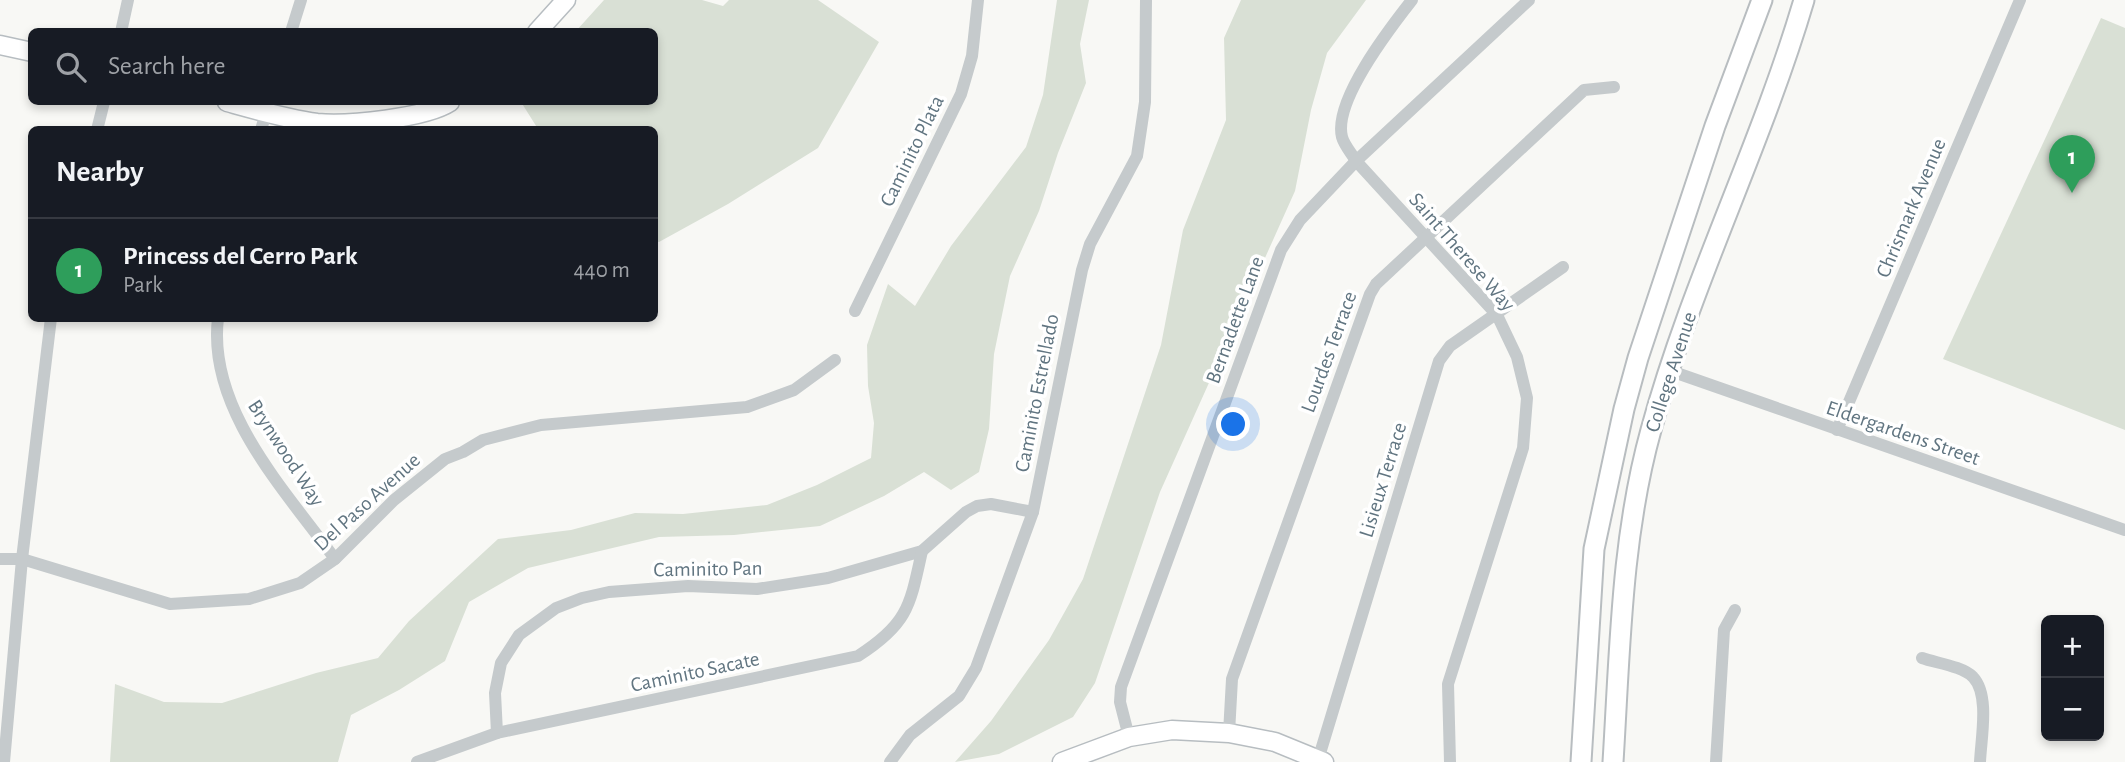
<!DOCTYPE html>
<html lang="en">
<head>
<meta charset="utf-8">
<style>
	body { margin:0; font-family:"Alegreya Sans",sans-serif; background:#242831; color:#f1f3f6 }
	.controls { position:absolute; right:21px; bottom:21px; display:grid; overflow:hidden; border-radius:10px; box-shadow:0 4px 10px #0003 }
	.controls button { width:63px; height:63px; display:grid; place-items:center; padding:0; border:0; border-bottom:2px solid #363941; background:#171b24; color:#f1f3f6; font:35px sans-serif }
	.you { position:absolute; left:1234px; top:425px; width:24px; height:24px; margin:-18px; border:5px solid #fff; border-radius:50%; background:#1a73e8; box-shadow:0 0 0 10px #1a73e833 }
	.badge { display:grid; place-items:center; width:46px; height:46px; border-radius:50%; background:#7c3aed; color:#fff; font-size:23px; font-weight:700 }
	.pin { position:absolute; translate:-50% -58px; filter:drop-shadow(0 2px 4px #0008) }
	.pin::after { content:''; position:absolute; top:37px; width:24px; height:21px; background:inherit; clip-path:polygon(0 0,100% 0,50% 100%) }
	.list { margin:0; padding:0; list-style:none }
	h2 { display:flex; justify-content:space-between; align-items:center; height:91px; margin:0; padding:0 28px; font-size:30px }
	h2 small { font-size:23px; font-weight:400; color:#9ea1a6 }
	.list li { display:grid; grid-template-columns:46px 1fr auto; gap:21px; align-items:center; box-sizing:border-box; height:105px; padding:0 28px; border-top:2px solid #363941 }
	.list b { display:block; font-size:26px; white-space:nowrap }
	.list p { margin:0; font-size:23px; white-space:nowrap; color:#9ea1a6 }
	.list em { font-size:23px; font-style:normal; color:#9ea1a6 }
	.icon { flex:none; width:38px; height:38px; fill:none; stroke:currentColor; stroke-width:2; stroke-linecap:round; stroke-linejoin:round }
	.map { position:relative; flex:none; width:2125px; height:762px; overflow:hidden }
	.search { position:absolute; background:#171b24; box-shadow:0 4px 10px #0003; left:28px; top:28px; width:630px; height:77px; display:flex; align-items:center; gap:18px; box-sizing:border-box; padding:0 24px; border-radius:10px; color:#9ea1a6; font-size:26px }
	.panel { position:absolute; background:#171b24; box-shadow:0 4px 10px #0003; left:28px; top:126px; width:630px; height:196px; border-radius:10px }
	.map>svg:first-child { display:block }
	.green { fill:#d9e0d5 }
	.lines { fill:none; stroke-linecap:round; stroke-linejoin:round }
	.secondary-casing { stroke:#b7bdc1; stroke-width:21 }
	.primary-casing { stroke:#b8bdc0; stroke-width:23 }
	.street { stroke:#c5cacc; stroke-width:12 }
	.secondary { stroke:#fff; stroke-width:18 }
	.primary { stroke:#fff; stroke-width:19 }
	.labels { text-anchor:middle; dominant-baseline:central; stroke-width:7; stroke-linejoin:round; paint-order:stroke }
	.street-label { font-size:21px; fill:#617581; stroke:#fff }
</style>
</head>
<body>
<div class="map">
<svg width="2125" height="762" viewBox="0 0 2125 762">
	<rect width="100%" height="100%" fill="#f8f8f5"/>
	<!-- green -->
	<g class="green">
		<polygon points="604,0 702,0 723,6 729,0 818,0 879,42 818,148 728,204 659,242 654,241 654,130 538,129 521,102 654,102 654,32 576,31"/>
		<polygon points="1057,0 1089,0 1080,44 1086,83 1058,153 1039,211 1010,276 994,354 989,429 979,472 951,490 924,472 884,496 820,526 734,535 659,537 528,568 469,602 445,661 399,690 351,715 338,762 110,762 115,684 164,702 222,703 316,673 378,658 409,621 498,539 571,530 635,513 683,514 767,505 817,485 871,458 874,423 868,386 867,345 888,284 915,306 951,246 1026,147 1043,95"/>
		<polygon points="1241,0 1366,0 1327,53 1311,110 1295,191 1160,492 1095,683 1073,717 999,754 955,762 991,721 1049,640 1083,579 1161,345 1183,230 1226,120 1224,38"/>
		<polygon points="2101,18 2125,28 2125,430 1943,359"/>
	</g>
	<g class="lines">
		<defs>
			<g id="secondary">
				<polyline points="537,32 566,0"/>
				<polyline points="0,45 32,52"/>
				<path d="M227,102C256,110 287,119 317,123C347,126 426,118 450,102"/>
				<polyline points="1062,762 1129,737 1172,730 1229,733 1275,742 1324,762"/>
			</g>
			<g id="primary">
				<polyline points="1581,762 1594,549 1624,409 1638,358 1715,126 1762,0"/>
				<path d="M1613,762C1620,651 1621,538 1651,430C1691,283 1761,146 1804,0"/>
			</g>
		</defs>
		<!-- secondary casing -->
		<use href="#secondary" class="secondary-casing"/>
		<!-- primary casing -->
		<use href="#primary" class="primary-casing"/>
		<!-- street -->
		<g class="street">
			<path d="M1412,0C1390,28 1333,101 1342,137C1344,145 1352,154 1356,161L1497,315L1517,357L1527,398L1523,448L1448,684L1450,762"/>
			<polyline points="121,32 128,0"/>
			<polyline points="291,32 301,0"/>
			<polyline points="97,130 104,102"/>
			<polyline points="261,130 269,102"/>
			<polyline points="855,311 961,94 972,56 978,0"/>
			<path d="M218,318C207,409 285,490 335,559"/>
			<polyline points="1668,370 2125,530"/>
			<polyline points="1837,430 2020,0"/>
			<polyline points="0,559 22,559 170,604 249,599 300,583 335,559 394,500 445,459 463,452 483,440 541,425 747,407 794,390 835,360"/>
			<path d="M1922,658C1936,663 1962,666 1973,677C1990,695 1981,738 1980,762"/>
			<polyline points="497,733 495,693 501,663 519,635 556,608 582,598 609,592 688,586 757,589 828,578 922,551 966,512 977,506 991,504 1033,512"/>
			<polyline points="1229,733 1232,679 1370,294 1376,284 1584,90 1614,87"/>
			<polyline points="1129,737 1120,702 1121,687 1281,250 1300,220 1356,161 1529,0"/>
			<polyline points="1318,760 1439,361 1450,346 1563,267"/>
			<polyline points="4,762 22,559 51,318"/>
			<path d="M417,762L497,733L858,656C908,624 910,606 922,551"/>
			<polyline points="890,762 910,735 959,696 976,668 1033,512 1082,270 1090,244 1137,156 1145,102 1146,0"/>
			<polyline points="1716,762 1724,630 1735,610"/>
		</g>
		<!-- secondary -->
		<use href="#secondary" class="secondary"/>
		<!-- primary -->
		<use href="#primary" class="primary"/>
	</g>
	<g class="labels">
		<!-- street labels -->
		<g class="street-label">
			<text transform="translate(912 151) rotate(-64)">Caminito Plata</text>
			<text transform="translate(1911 208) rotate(-67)">Chrismark Avenue</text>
			<text transform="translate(1462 252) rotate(49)">Saint Therese Way</text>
			<text transform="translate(1235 320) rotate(-70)">Bernadette Lane</text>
			<text transform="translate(1329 352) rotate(-70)">Lourdes Terrace</text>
			<text transform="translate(1671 372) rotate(-72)">College Avenue</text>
			<text transform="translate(1037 393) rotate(-79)">Caminito Estrellado</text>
			<text transform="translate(1903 433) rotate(19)">Eldergardens Street</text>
			<text transform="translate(286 453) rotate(57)">Brynwood Way</text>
			<text transform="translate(1383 480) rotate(-73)">Lisieux Terrace</text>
			<text transform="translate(367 502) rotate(-42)">Del Paso Avenue</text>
			<text transform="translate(708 569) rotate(-1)">Caminito Pan</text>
			<text transform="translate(695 672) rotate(-12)">Caminito Sacate</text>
		</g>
	</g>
</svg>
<div class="controls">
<button>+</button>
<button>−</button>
</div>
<div class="you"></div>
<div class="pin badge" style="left:2072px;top:193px;background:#2e9e5b">1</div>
<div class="search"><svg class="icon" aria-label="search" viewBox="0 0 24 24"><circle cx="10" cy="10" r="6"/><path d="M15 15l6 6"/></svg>Search here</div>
<section class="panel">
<h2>Nearby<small></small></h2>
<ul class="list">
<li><span class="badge" style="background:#2e9e5b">1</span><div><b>Princess del Cerro Park</b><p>Park</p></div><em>440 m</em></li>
</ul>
</section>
</div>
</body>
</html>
